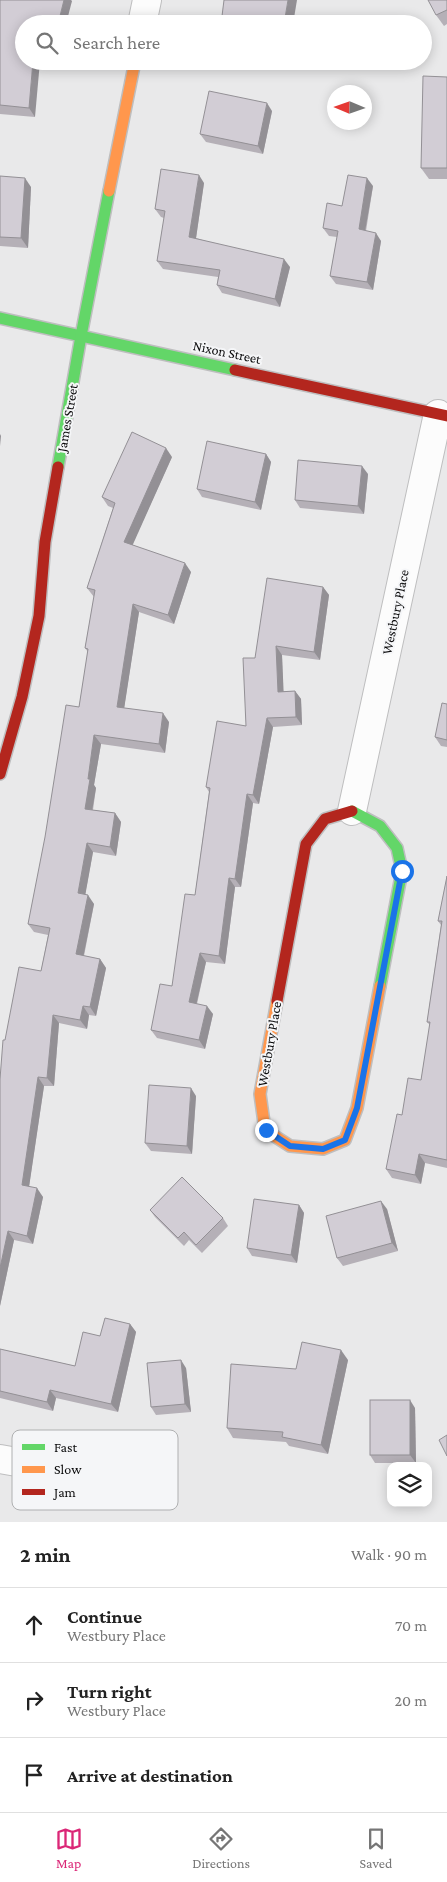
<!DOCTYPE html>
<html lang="en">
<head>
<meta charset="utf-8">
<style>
	body { margin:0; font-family:"Crimson Pro",serif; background:#f6f6f6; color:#222 }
	.controls { position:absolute; right:15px; bottom:15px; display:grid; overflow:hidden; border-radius:10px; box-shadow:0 2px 12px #0003 }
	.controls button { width:45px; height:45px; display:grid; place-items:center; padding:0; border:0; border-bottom:1px solid #e0e0e0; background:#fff; color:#222; font:25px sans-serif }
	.compass { position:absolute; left:327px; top:85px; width:45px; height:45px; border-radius:50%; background:#fff; box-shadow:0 2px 12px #0003; rotate:272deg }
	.stop { position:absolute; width:15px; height:15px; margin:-11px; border:4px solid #1a73e8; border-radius:50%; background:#fff }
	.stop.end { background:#1a73e8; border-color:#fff; box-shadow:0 1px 5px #0008 }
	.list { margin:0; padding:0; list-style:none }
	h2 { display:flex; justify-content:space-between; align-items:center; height:65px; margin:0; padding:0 20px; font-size:21px }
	h2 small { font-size:16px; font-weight:400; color:#767676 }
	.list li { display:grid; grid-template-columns:32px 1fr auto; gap:15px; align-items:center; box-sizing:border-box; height:75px; padding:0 20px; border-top:1px solid #e0e0e0 }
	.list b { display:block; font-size:19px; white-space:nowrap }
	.list p { margin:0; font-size:16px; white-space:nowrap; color:#767676 }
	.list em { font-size:16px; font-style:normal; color:#767676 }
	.icon { flex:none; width:28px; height:28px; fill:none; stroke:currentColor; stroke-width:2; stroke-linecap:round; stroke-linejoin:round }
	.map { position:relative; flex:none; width:447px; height:1522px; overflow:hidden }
	.search { position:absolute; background:#fff; box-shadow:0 2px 12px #0003; left:15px; right:15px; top:15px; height:55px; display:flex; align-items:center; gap:12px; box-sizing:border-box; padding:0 18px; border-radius:28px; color:#767676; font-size:19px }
	.sheet { height:290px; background:#fff }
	nav { display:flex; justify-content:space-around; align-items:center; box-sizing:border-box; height:70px; border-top:1px solid #e0e0e0; background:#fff; font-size:14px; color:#767676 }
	nav a { display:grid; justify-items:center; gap:2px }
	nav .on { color:#db2777 }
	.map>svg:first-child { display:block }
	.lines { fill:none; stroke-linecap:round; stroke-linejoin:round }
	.street-casing { stroke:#bebebf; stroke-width:30 }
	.fast-casing { stroke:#bebebf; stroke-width:14 }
	.slow-casing { stroke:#bebebf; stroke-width:14 }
	.jam-casing { stroke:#bebebf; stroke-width:14 }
	.street { stroke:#fcfcfc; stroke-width:28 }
	.fast { stroke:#63d668; stroke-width:11 }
	.slow { stroke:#ff974d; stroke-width:11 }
	.jam { stroke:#b3261e; stroke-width:11 }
	.wall { fill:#b5b0b7 }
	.shaded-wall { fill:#939095 }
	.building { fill:#d2cdd5; stroke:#939095 }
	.route { stroke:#1a73e8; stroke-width:6 }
	.labels { text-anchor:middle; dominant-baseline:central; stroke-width:4; stroke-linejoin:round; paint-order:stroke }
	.street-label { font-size:14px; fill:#0b0b0c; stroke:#f5f6f8 }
	.key { fill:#f5f6f8; stroke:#afb0b1; stroke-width:1 }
	.key-label { font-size:14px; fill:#0b0b0c }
</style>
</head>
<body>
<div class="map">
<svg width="447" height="1522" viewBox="0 0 447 1522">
	<rect width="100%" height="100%" fill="#e9e9ea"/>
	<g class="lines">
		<defs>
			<g id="street">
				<polyline points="142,24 147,0"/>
				<polyline points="352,811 438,414"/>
				<polyline points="0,1459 51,1468"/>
			</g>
			<g id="fast">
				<polyline points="0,318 235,370"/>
				<polyline points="58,467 81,336 109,191"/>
				<polyline points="352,811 380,826 397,848 402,871 380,986"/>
			</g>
			<g id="slow">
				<polyline points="109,191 135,61"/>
				<polyline points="277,1001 260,1094 265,1130 290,1146 323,1149 345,1140 357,1108 380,986"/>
			</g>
			<g id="jam">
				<polyline points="235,370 447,416"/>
				<polyline points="0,774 22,697 39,616 45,542 58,467"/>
				<polyline points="277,1001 306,844 325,819 352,811"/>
			</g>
		</defs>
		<!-- street casing -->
		<use href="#street" class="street-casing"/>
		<!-- fast casing -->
		<use href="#fast" class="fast-casing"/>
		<!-- slow casing -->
		<use href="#slow" class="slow-casing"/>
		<!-- jam casing -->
		<use href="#jam" class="jam-casing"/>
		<!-- street -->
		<use href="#street" class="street"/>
		<!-- fast -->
		<use href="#fast" class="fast"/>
		<!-- slow -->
		<use href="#slow" class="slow"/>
		<!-- jam -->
		<use href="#jam" class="jam"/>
	</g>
	<!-- wall -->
	<g class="wall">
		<polygon points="0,0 72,1 24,24 35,117 0,114"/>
		<polygon points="447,0 447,24 444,26 436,15"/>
		<polygon points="447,77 447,179 429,179 421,168"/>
		<polygon points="272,111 263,154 206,142 200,134"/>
		<polygon points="0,176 31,187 28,248 0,246"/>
		<polygon points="204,183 196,238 290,267 280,307 222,293 217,285 218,277 163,269 157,261 164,218 161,217 155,209"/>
		<polygon points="373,186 366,231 381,241 373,290 336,284 330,276 337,237 329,236 323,228 342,206"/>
		<polygon points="266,454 271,462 261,510 202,497 197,489"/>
		<polygon points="172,457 132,545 191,572 174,624 139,612 124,708 169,722 165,753 101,744 94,785 96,788 93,810 115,813 121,822 116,856 93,852 85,895 94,904 84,956 100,959 106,968 96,1016 89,1015 87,1029 59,1023 54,1086 44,1086 29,1186 43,1197 33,1244 14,1240 0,1306 0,1079 5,1040 41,971 48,935 34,932 28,924 79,707 88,652 85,648 94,597 87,588 113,508 108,506 102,497"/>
		<polygon points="368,474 364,514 300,508 295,500"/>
		<polygon points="323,587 329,595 320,660 282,655 283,691 295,691 301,699 302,725 273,727 259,804 253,803 241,887 235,887 225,964 206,962 197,1004 213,1014 205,1049 157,1038 151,1030 172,986 195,895 209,792 206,787 246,726 255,658"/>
		<polygon points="447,704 447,747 441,746 435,737"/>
		<polygon points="447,876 447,1168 425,1163 421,1184 392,1178 386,1169 402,1115 421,1080 430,1025 427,1022 441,925 438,921"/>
		<polygon points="196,1096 192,1154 151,1151 145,1143"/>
		<polygon points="299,1205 304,1213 297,1263 252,1256 247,1248"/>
		<polygon points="387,1209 398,1251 343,1266 337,1258"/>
		<polygon points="150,1210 223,1218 228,1226 202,1253 189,1240 184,1246 155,1217"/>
		<polygon points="130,1324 136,1332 118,1412 56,1398 53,1411 0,1398 0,1349 75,1366 100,1336"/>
		<polygon points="348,1360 328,1454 289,1446 286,1442 233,1438 227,1428 296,1369"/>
		<polygon points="186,1368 191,1412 156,1415 151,1407"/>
		<polygon points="415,1408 416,1463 375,1463 370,1455"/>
	</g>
	<!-- shaded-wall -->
	<g class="shaded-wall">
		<polygon points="64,0 71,0 72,1 66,24 58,24"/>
		<polygon points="288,0 297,0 293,24 284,24"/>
		<polygon points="33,61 40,61 35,117 29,108"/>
		<polygon points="267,103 272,111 263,154 258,146"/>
		<polygon points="199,175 204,183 195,245 189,237"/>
		<polygon points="25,178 31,187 28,248 21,238"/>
		<polygon points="367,178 373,186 364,237 359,229"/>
		<polygon points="376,233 381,241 373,290 367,282"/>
		<polygon points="284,259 290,267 280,307 275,299"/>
		<polygon points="0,434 1,436 0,446"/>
		<polygon points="166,448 172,457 130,551 124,542"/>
		<polygon points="266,454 271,462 261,510 255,502"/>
		<polygon points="362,466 368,474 364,514 358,506"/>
		<polygon points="185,563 191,572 174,624 168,615"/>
		<polygon points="323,587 329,595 320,660 314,652"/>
		<polygon points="133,604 139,612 123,716 117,707"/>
		<polygon points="276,646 282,655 284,700 278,692"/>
		<polygon points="295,691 301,699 302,725 296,717"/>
		<polygon points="163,713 169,722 165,753 159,744"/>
		<polygon points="267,718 273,727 259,804 253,795"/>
		<polygon points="94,735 101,744 94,785 96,788 91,817 85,809 88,779"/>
		<polygon points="247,794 253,803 241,887 235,879"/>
		<polygon points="115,813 121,822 116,856 110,847"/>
		<polygon points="87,843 93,852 84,902 78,893"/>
		<polygon points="229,878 235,887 225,964 219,956"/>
		<polygon points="88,895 94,904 82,963 76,954"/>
		<polygon points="200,953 206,962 195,1010 189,1002"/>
		<polygon points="100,959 106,968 96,1016 90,1007"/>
		<polygon points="83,1006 89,1015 87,1029 80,1020"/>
		<polygon points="207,1006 213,1014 205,1049 199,1040"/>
		<polygon points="53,1015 59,1023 54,1086 47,1078"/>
		<polygon points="38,1077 44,1086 28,1194 22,1185"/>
		<polygon points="191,1088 196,1096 192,1154 187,1146"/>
		<polygon points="419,1154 425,1163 421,1184 415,1175"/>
		<polygon points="37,1188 43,1197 33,1244 27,1236"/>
		<polygon points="381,1201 387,1209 398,1251 392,1243"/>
		<polygon points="299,1205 304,1213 297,1263 291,1255"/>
		<polygon points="8,1231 14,1240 0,1306 0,1268"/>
		<polygon points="130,1324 136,1332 118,1412 111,1404"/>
		<polygon points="341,1350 348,1360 328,1454 321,1445"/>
		<polygon points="181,1360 186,1368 191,1412 185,1404"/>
		<polygon points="50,1390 56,1398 53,1411 47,1402"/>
		<polygon points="410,1400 415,1408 416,1463 410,1455"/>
	</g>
	<!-- building -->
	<g class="building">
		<polygon points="0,0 64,0 58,24 24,24 24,61 33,61 29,108 0,105"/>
		<polygon points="224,0 288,0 284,24 221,24"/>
		<polygon points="428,0 447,0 447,10 436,15"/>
		<polygon points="423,76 447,77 447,168 421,168"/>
		<polygon points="209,91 267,103 258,146 200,134"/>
		<polygon points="161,169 199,175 189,237 284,259 275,299 217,285 220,270 157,261 165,211 155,209"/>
		<polygon points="348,175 367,178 359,229 376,233 367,282 330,276 338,231 323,228 327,203 342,206"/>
		<polygon points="0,176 25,178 21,238 0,237"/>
		<polygon points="132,432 166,448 124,542 185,563 168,615 133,604 117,707 163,713 159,744 94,735 88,779 90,779 85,809 115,813 110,847 87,843 78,893 88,895 76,954 100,959 90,1007 83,1006 80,1020 53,1015 47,1078 38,1077 22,1185 37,1188 27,1236 8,1231 0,1268 0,1079 3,1040 5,1040 19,967 41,971 50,928 28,924 45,837 66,705 79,707 88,649 85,648 95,590 87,588 115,503 102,497"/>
		<polygon points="207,441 266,454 255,502 197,489"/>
		<polygon points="298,460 362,466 358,506 295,500"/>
		<polygon points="267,578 323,587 314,652 276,646 278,692 295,691 296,717 267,718 253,795 247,794 235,879 229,878 219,956 200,953 189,1002 207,1006 199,1040 151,1030 160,984 172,986 185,894 195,895 210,788 206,787 217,721 246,726 243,658 255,658"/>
		<polygon points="442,703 447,704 447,740 435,737"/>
		<polygon points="447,876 447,1160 419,1154 415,1175 386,1169 397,1114 402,1115 408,1078 421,1080 430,1022 427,1022 442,921 438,921"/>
		<polygon points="149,1085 191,1088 187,1146 145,1143"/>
		<polygon points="182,1177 223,1218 196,1245 184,1232 178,1238 150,1210"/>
		<polygon points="254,1199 299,1205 291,1255 247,1248"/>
		<polygon points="381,1201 392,1243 337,1258 326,1216"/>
		<polygon points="105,1318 130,1324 111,1404 50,1390 47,1402 0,1391 0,1349 75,1366 83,1332 100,1336"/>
		<polygon points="302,1342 341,1350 321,1445 282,1437 283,1432 227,1428 231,1364 296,1369"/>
		<polygon points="181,1360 185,1404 151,1407 147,1363"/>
		<rect x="370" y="1400" width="40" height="55"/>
		<polygon points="447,1435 447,1456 439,1440"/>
	</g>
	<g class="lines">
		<!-- route -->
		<polyline class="route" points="266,1130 290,1146 323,1149 345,1140 357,1108 402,871"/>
	</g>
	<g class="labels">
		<!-- street labels -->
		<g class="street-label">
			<text transform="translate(227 352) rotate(12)">Nixon Street</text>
			<text transform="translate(67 418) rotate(-80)">James Street</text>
			<text transform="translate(395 612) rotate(-78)">Westbury Place</text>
			<text transform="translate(269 1044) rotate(-80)">Westbury Place</text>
		</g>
	</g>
	<!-- legend -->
	<rect x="12" y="1430" width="166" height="80" rx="8" class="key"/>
	<rect x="22" y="1444" width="23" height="6" fill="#63d668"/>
	<rect x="22" y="1466" width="23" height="7" fill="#ff974d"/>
	<rect x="22" y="1489" width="23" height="6" fill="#b3261e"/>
	<g class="key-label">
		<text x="54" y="1452">Fast</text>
		<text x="54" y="1474">Slow</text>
		<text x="54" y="1497">Jam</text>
	</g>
</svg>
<div class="controls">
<button><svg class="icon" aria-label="layers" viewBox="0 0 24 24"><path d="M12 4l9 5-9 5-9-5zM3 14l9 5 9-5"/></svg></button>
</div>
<svg class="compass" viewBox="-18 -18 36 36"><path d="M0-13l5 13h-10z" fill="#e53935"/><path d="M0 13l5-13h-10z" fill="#767676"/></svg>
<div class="stop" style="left:402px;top:871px"></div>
<div class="stop end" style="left:266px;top:1130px"></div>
<div class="search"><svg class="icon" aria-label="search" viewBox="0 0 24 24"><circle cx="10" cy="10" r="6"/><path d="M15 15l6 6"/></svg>Search here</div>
</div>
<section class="sheet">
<h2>2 min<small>Walk · 90 m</small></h2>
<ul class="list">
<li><svg class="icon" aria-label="ahead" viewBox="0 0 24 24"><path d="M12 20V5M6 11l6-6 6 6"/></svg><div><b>Continue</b><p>Westbury Place</p></div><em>70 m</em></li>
<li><svg class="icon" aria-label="right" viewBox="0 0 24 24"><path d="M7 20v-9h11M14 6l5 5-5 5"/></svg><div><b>Turn right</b><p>Westbury Place</p></div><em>20 m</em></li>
<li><svg class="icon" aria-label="arrive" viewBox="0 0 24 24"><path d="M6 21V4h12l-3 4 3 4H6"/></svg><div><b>Arrive at destination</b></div></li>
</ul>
</section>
<nav>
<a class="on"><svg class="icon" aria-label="map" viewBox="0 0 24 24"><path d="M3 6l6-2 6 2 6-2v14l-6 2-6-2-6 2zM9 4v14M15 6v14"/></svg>Map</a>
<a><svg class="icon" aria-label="directions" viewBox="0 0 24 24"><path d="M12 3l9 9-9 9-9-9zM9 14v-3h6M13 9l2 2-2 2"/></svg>Directions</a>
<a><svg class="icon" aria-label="saved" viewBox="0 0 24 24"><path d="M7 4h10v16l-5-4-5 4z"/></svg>Saved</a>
</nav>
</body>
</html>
